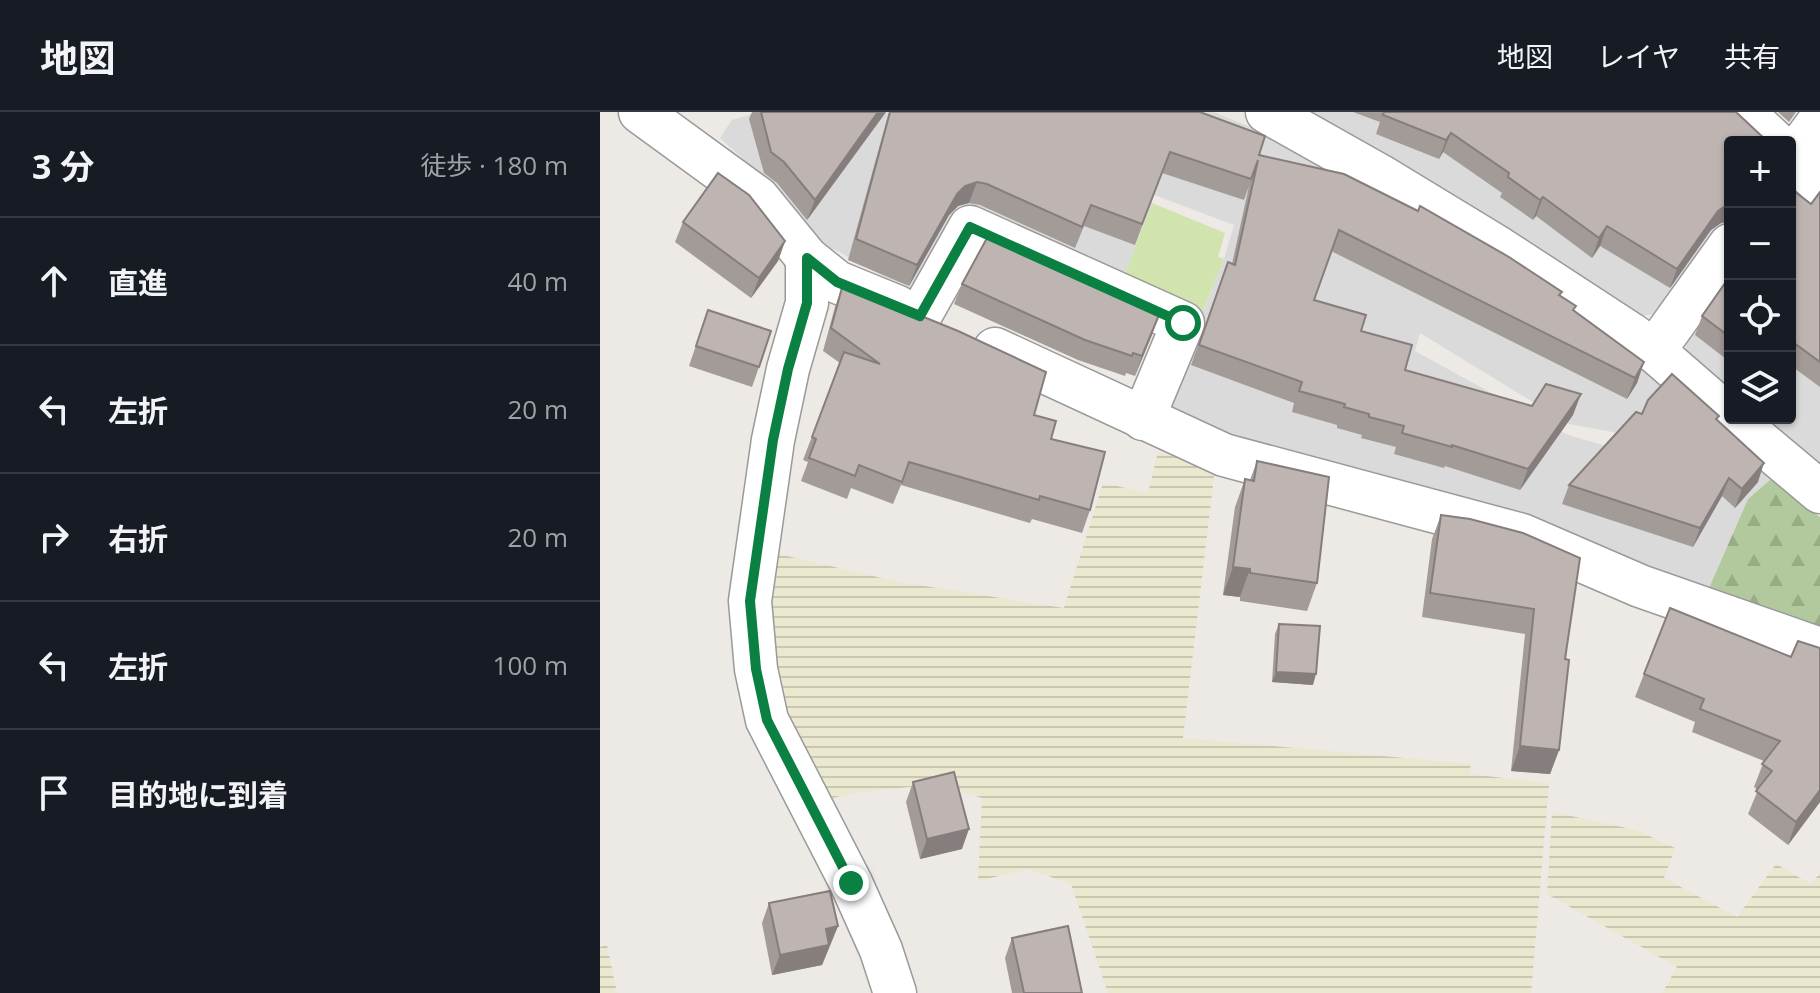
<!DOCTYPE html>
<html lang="ja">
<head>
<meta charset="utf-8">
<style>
	body { margin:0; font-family:"Open Sans","Noto Sans JP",sans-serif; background:#242831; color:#f1f3f6 }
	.controls { position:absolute; right:24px; top:24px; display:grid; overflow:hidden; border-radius:8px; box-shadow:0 2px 6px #0004 }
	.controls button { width:72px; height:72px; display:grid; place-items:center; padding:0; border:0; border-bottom:2px solid #363941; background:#171b24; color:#f1f3f6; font:40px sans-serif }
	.stop { position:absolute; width:24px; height:24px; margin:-18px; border:6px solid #0b8043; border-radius:50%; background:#fff }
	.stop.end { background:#0b8043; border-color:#fff; box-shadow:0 2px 8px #0008 }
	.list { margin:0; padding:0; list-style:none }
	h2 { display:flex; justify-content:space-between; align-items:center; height:104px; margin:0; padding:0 32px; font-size:34px }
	h2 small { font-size:26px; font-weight:400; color:#9ea1a6 }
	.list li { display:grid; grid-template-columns:52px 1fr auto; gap:24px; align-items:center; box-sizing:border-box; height:128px; padding:0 32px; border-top:2px solid #363941 }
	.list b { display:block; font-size:30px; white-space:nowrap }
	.list em { font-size:26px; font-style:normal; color:#9ea1a6 }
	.icon { flex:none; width:44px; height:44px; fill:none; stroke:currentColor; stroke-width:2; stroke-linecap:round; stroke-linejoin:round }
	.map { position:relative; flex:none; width:1220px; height:881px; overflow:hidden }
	header { display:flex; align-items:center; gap:48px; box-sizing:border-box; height:112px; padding:0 40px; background:#171b24; border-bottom:2px solid #363941 }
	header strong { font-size:38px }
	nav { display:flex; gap:44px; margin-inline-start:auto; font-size:28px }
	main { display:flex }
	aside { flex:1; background:#171b24 }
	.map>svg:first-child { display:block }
	.residential { fill:#dbdada; fill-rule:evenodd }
	.farmland { fill:url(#farmland-rules) }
	.grass { fill:#d1e4ae }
	.forest { fill:url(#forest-firs) }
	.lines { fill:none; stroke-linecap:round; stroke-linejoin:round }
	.minor-casing { stroke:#9a9a9a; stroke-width:45 }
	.minor { stroke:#fff; stroke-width:42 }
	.wall { fill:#a39b98 }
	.shaded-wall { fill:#857e7c }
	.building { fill:#beb4b1; stroke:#857e7c; stroke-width:2 }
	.route { stroke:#0b8043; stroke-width:10 }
</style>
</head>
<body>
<header>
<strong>地図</strong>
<nav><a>地図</a><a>レイヤ</a><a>共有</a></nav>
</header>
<main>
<aside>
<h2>3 分<small>徒歩 · 180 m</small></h2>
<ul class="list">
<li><svg class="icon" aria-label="ahead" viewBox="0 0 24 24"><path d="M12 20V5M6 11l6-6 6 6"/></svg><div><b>直進</b></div><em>40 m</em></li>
<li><svg class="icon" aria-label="left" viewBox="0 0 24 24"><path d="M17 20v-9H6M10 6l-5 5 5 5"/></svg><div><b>左折</b></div><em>20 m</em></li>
<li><svg class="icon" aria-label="right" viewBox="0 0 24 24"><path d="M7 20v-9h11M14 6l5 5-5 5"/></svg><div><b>右折</b></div><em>20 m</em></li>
<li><svg class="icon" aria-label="left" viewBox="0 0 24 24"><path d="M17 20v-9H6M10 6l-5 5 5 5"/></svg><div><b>左折</b></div><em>100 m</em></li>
<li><svg class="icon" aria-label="arrive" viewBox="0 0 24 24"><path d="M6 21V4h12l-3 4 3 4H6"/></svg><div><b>目的地に到着</b></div></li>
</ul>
</aside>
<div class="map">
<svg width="1220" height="881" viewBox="0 0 1220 881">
	<defs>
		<pattern id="farmland-rules" width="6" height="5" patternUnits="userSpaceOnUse" patternTransform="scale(2)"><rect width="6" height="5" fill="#ebe8d0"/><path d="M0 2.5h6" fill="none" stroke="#c9c7b2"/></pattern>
		<pattern id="forest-firs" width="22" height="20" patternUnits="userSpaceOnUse" patternTransform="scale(2)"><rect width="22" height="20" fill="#b1c99c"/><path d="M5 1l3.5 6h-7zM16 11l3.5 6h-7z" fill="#98ac86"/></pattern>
	</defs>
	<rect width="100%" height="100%" fill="#ede9e4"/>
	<!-- residential -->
	<g class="residential">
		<path d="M159,0H614L667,22L773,82L1025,240L1171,367L1148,387L1106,483L560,306L624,147L634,113L480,55L489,65L552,91L523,167L362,96L322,173L307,178L234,137L226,145L176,77L120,26L132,8ZM820,221L969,312L1029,323L1037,343L968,323L815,239Z"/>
		<polygon points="704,0 1122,0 1130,30 1130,111 1065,201 1040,204"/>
		<polygon points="1205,77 1220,91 1220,355 1162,306 1190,306 1190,78"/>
		<polygon points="1130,157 1130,278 1087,240 1084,220"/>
	</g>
	<!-- farmland -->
	<g class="farmland">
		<polygon points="558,340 615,356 583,626 871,652 869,662 949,671 931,881 508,881 471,772 428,757 378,769 382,686 336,672 254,681 224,688 181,586 171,532 170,440 299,470 464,496 503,371 548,381"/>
		<polygon points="952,700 1036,718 1075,736 1064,766 1137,805 1176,752 1211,772 1220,761 1220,881 1062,881 1077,855 947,782"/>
		<polygon points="7,833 17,881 0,881 0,835"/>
	</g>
	<!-- grass -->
	<polygon class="grass" points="552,91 625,121 618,145 624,147 602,201 523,167"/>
	<!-- forest -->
	<polygon class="forest" points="1171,367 1220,405 1220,523 1106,483 1148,387"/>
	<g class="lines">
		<defs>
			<g id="minor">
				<polyline points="40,0 158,86 207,146 237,170 298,195"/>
				<polyline points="667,0 779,63 899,136 1031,222 1054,239 1130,305"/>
				<polyline points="1143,0 1175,30"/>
				<polyline points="1190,44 1220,72"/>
				<polyline points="1190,49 1220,8"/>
				<polyline points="207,146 207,191 188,257 173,328 150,489 156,557 167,608 251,771 281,838 295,881"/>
				<polyline points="320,204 370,115 583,211 543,307"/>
				<polyline points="395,237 624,343 922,423 1040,474 1220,537"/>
				<polyline points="1054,239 1130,133"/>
				<polyline points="1132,306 1220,380"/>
			</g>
		</defs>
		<!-- minor casing -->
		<use href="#minor" class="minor-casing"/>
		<!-- minor -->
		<use href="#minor" class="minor"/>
	</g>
	<!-- wall -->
	<g class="wall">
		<polygon points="152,0 286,0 207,108 177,71 164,61 149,7"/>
		<polygon points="289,0 600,0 659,43 962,180 960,183 974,199 1044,250 1037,271 1027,287 731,139 714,188 761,219 805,258 932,294 973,303 920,378 845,354 844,356 794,342 796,335 761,326 762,323 737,316 737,313 692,300 694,291 591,253 628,150 632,152 649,74 644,88 562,61 535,133 484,114 475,136 380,93 369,91 358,94 349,103 309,174 248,148"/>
		<polygon points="753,0 1136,0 1130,30 1130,109 1121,111 1111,118 1070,176 1000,134 992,146 936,104 933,108 900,85 902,81 843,40 839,47 776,22 780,10"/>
		<polygon points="1178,0 1196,0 1189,10"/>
		<polygon points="1190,76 1211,92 1220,80 1220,275 1190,253"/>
		<polygon points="83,110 185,129 178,149 151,186 75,130"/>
		<polygon points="1130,164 1130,250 1095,223 1102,204"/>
		<polygon points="243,172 434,303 451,327 490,398 482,421 432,407 430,411 301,373 293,392 251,376 247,387 201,369 208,350 203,348 240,251 223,239 235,195"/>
		<polygon points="362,172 559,203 535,264 526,261 525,264 478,248 354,192"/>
		<polygon points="108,198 159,255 152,275 89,254"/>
		<polygon points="1042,302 1117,308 1158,370 1135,396 1122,384 1093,435 962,392 969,373"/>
		<polygon points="657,349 717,471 707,499 640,489 640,485 623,483 635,395 645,367 650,368"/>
		<polygon points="841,403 923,421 965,547 959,638 950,662 911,659 925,522 822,505 832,427"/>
		<polygon points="679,512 713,573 672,570 675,522"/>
		<polygon points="1191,545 1220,690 1188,733 1148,702 1158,678 1154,675 1164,649 1092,620 1095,610 1035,585 1044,562"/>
		<polygon points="313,670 362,737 320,747 306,690"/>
		<polygon points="169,791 238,814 222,853 172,863 162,811"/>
		<polygon points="412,826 482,881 412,881 405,846"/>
	</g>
	<!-- shaded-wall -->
	<g class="shaded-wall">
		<polygon points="278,0 286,0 207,108 215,88"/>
		<polygon points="851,21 843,40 839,47 846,28"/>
		<polygon points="377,70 369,91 358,94 349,103 309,174 317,153 357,82 365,74"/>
		<polygon points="943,85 936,104 933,108 940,88"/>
		<polygon points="1128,91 1130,91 1130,109 1121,111 1111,118 1070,176 1077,157 1118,99"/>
		<polygon points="1007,114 1000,134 992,146 999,126"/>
		<polygon points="185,129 178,149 151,186 159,166"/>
		<polygon points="559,203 552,223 535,264 542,244"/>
		<polygon points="1044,250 1037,271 1027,287 1035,266"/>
		<polygon points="981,282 973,303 920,378 928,357"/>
		<polygon points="1164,351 1158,370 1135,396 1142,377"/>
		<polygon points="1129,366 1122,384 1093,435 1100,416"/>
		<polygon points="633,455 650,457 640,485 623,483"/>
		<polygon points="676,560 716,562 713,573 672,570"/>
		<polygon points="920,634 959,638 950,662 911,659"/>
		<polygon points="1220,678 1220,690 1188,733 1196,710"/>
		<polygon points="369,717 362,737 320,747 327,727"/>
		<polygon points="238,814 222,853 172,863 180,843 226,817"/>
	</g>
	<!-- building -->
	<g class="building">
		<polygon points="161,0 278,0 215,88 184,50 171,40"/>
		<polygon points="290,0 600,0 665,24 659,43 744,62 818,99 820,94 909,145 962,180 959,183 976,194 973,198 1044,250 1035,266 739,118 714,188 766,203 761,219 812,233 805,258 932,294 946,272 981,282 928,357 852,333 852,335 802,321 804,314 769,305 769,302 744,295 745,292 699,279 702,270 599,233 628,150 635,153 658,48 651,67 570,40 542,112 491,93 482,115 387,72 377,70 365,74 357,82 317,153 256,127"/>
		<polygon points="784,0 1136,0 1167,29 1166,30 1130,30 1130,91 1118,99 1077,157 1007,114 999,126 943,85 940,88 908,65 909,61 851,21 846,28 783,3"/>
		<polygon points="118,61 149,83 185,129 159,166 83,110"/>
		<polygon points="1190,76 1211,92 1220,80 1220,250 1190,228"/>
		<polygon points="387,126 559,203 542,244 533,241 532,244 485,228 362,172"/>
		<polygon points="1130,164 1130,225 1102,204"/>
		<polygon points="243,172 358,219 446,260 434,303 456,309 451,327 505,340 490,398 440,384 439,388 309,350 302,370 259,353 255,364 209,346 216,327 212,325 244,240 280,252 231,216"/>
		<polygon points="108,198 171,219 159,255 96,234"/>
		<polygon points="1072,262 1119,304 1116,307 1164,351 1142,377 1129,366 1100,416 969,373 1036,300 1042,302 1048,288"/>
		<polygon points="657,349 729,365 717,471 650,461 650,457 633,455 645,367 654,369"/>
		<polygon points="841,403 870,407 923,421 980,446 965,547 969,548 959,638 920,634 934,497 830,481"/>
		<polygon points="1070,496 1191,545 1198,529 1220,536 1220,678 1196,710 1156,679 1172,659 1162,652 1180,629 1100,597 1104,587 1044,562"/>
		<polygon points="679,512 720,514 716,562 676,560"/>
		<polygon points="354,660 369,717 327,727 313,670"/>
		<polygon points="230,779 238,814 226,817 229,833 180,843 169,791"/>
		<polygon points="468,814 482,881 424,881 412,826"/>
	</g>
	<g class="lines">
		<!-- route -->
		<polyline class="route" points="251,771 167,608 156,557 150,489 173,328 188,257 207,191 207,146 237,170 320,204 370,115 583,211"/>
	</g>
</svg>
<div class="controls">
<button>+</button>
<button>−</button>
<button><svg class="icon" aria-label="locate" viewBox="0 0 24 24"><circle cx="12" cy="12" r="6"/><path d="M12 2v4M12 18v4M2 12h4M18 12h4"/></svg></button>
<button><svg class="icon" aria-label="layers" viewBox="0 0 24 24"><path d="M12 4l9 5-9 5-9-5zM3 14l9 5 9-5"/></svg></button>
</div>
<div class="stop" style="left:583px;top:211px"></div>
<div class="stop end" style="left:251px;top:771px"></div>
</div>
</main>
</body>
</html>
